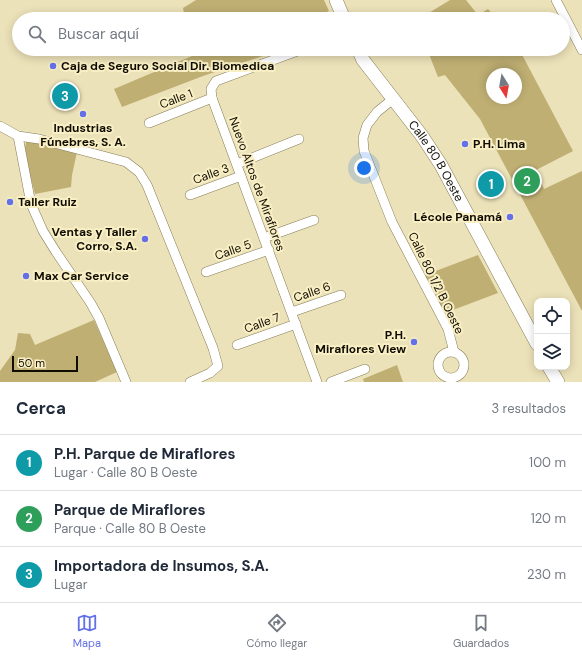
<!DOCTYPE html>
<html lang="es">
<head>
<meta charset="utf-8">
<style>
	body { margin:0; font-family:"DM Sans",sans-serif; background:#f6f6f7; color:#1f2937 }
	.controls { position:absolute; right:12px; bottom:12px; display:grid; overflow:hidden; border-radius:8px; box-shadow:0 2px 10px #0003 }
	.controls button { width:36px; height:36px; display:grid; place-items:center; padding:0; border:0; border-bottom:1px solid #e0e1e3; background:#fff; color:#1f2937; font:20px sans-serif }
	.compass { position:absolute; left:486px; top:68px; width:36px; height:36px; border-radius:50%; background:#fff; box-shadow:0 2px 10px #0003; rotate:169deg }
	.scale { position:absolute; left:12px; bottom:10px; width:66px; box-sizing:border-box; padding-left:4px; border:2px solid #100c01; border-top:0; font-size:11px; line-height:14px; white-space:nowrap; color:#100c01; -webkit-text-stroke:3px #f9efc5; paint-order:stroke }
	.you { position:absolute; left:364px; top:168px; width:14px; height:14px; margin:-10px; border:3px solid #fff; border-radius:50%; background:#1a73e8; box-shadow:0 0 0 6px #1a73e833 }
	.badge { display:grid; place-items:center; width:26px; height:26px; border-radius:50%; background:#6470e8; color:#fff; font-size:13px; font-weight:700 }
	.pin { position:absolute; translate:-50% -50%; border:2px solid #fff; box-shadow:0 1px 4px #0006 }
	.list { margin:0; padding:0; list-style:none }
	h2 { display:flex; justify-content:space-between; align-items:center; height:52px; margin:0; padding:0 16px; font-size:17px }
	h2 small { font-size:13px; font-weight:400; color:#747a83 }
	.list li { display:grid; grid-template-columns:26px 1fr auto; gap:12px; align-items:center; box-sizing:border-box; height:56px; padding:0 16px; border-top:1px solid #e0e1e3 }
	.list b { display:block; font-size:15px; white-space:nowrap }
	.list p { margin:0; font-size:13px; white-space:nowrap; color:#747a83 }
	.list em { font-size:13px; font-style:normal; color:#747a83 }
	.icon { flex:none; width:22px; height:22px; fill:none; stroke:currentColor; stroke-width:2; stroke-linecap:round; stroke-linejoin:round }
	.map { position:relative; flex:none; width:582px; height:382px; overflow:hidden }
	.search { position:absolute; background:#fff; box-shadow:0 2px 10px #0003; left:12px; right:12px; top:12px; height:44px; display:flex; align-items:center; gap:10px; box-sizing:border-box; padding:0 14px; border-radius:22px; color:#747a83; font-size:15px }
	.sheet { height:220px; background:#fff }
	nav { display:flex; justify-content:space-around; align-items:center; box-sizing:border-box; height:56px; border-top:1px solid #e0e1e3; background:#fff; font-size:11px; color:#747a83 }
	nav a { display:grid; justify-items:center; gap:2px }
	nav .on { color:#6470e8 }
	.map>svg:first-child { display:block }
	.green { fill:#bfaf73; fill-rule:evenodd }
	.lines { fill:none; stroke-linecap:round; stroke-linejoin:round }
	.street-casing { stroke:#867d57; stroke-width:10 }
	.secondary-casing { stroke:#867d57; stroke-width:14 }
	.street { stroke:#fff; stroke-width:9 }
	.secondary { stroke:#fff; stroke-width:13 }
	.poi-dot { fill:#6470e8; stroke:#f9efc5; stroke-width:1.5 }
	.labels { text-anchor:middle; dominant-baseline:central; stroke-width:4; stroke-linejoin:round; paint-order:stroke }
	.poi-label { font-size:12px; font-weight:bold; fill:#100c01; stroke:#f9efc5; text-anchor:start }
	.street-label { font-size:12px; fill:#100c01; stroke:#f9efc5 }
</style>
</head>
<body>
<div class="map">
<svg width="582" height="382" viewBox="0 0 582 382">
	<rect width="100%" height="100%" fill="#ece2b9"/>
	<!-- green -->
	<g class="green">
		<polygon points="196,0 324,0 329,11 310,19 185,19 183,8"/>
		<polygon points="450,0 466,0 478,15 488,9 497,19 419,19"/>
		<polygon points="191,49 274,49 269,54 203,76 122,107 114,89 192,56"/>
		<path d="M427,49H519L573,151L536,170L544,189L582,171V311L480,119L445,75L438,77ZM492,74H516V98H492Z"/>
		<polygon points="27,138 77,152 72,175 71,187 35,194 24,152"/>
		<polygon points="478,255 498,293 445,313 425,275"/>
		<polygon points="94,320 117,372 95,382 0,382 0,371 15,350 18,333 30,334 35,345"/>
		<polygon points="397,365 403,382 364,382 363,379"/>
	</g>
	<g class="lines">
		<defs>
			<g id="street">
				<polyline points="556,0 582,50"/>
				<polyline points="303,49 216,81 211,89 212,98 317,382"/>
				<polyline points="393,99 377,112 367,125 363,138 364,151 392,222 448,329 454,352"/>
				<polyline points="149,123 212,98"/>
				<polyline points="0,126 18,136 39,139 126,162 139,172 147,185 213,348 218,366 210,373 190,382"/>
				<polyline points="18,136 31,204 43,231 56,252 90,302 99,318 126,382"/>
				<polyline points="237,164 299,139"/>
				<polyline points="190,195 241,176"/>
				<polyline points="264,238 314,220"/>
				<polyline points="206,272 269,250"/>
				<polyline points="292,312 341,295"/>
				<polyline points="237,345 296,324"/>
				<circle cx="451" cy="365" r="13"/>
				<polyline points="331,382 365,369"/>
			</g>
			<g id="secondary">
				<polyline points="336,0 344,19"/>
				<path id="s1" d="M358,49L363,60L422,136L441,165L537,344"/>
				<polyline points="549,367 558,382"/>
			</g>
		</defs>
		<!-- street casing -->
		<use href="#street" class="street-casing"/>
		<!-- secondary casing -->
		<use href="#secondary" class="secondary-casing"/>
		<!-- street -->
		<use href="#street" class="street"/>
		<!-- secondary -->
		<use href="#secondary" class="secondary"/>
	</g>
	<!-- markers -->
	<g class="poi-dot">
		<circle cx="53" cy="66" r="4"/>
		<circle cx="83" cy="114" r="4"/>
		<circle cx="465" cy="144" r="4"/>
		<circle cx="10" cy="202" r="4"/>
		<circle cx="510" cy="217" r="4"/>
		<circle cx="145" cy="239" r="4"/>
		<circle cx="26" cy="276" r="4"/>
		<circle cx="414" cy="342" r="4"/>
	</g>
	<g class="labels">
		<!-- poi labels -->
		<g class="poi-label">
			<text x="61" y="66">Caja de Seguro Social Dir. Biomedica</text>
			<text x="83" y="128" text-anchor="middle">Industrias<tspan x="83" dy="14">Fúnebres, S. A.</tspan></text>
			<text x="473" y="144">P.H. Lima</text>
			<text x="18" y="202">Taller Ruiz</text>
			<text x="502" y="217" text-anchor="end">Lécole Panamá</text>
			<text x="137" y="232" text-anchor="end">Ventas y Taller<tspan x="137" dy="14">Corro, S.A.</tspan></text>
			<text x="34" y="276">Max Car Service</text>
			<text x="406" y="335" text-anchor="end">P.H.<tspan x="406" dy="14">Miraflores View</tspan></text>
		</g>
		<!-- street labels -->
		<g class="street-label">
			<text transform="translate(176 99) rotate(-21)">Calle 1</text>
			<text stroke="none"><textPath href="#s1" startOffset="137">Calle 80 B Oeste</textPath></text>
			<text transform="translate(211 174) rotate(-20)">Calle 3</text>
			<text transform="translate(257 184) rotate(70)">Nuevo Altos de Miraflores</text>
			<text transform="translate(233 250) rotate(-19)">Calle 5</text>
			<text transform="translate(436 283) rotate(64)">Calle 80 1/2 B Oeste</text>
			<text transform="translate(312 292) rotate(-19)">Calle 6</text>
			<text transform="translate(262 323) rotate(-20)">Calle 7</text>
		</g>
	</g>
</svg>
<div class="controls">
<button><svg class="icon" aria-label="locate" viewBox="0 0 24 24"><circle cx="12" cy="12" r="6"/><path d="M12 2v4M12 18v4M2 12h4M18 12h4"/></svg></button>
<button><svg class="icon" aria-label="layers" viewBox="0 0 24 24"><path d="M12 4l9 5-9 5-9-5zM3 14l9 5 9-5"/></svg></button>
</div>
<svg class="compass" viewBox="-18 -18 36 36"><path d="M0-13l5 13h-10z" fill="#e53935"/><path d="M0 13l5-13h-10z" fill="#747a83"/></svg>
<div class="scale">50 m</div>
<div class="you"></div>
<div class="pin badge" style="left:491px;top:184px;background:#0f9aa8">1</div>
<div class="pin badge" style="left:527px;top:181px;background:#2e9e5b">2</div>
<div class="pin badge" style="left:65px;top:96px;background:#0f9aa8">3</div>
<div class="search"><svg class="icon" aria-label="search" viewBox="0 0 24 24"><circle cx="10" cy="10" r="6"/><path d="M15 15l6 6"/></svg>Buscar aquí</div>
</div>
<section class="sheet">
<h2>Cerca<small>3 resultados</small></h2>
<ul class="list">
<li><span class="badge" style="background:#0f9aa8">1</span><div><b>P.H. Parque de Miraflores</b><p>Lugar · Calle 80 B Oeste</p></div><em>100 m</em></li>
<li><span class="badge" style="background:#2e9e5b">2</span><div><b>Parque de Miraflores</b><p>Parque · Calle 80 B Oeste</p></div><em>120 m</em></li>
<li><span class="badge" style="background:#0f9aa8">3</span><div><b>Importadora de Insumos, S.A.</b><p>Lugar</p></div><em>230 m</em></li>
</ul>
</section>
<nav>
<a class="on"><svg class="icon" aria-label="map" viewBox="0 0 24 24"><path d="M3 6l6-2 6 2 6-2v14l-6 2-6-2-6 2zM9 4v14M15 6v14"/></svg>Mapa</a>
<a><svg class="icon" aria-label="directions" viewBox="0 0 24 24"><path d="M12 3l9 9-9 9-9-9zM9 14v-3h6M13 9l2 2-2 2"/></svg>Cómo llegar</a>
<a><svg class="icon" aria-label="saved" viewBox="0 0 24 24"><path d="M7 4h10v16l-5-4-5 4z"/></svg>Guardados</a>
</nav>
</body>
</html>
